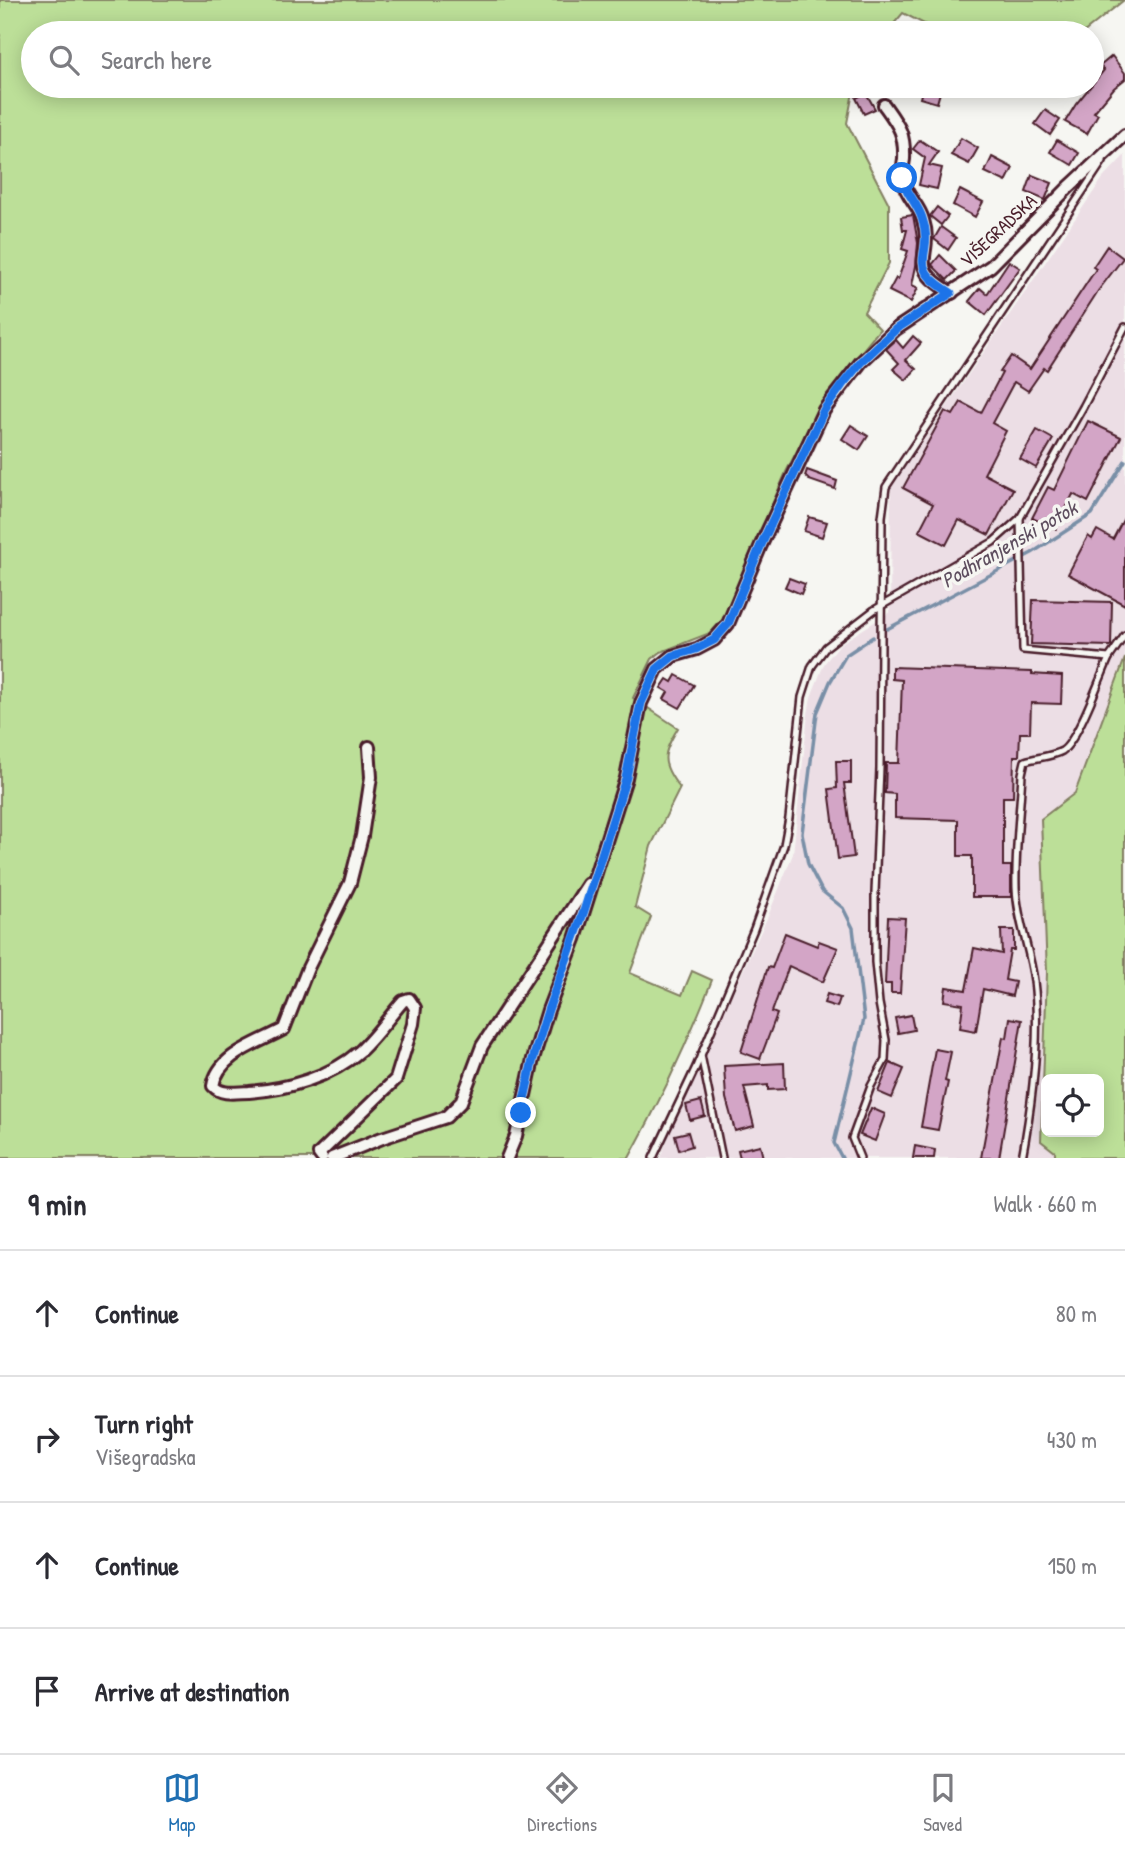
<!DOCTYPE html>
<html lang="en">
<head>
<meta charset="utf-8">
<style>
	body { margin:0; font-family:"Patrick Hand",sans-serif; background:#f2f2f3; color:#2b2b33 }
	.controls { position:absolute; right:21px; bottom:21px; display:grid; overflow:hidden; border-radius:10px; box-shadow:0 4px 18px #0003 }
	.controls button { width:63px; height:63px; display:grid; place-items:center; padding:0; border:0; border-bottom:2px solid #e1e1e2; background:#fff; color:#2b2b33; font:35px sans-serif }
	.stop { position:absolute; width:21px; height:21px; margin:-16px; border:5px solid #1a73e8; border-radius:50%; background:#fff }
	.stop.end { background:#1a73e8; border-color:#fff; box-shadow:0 2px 7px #0008 }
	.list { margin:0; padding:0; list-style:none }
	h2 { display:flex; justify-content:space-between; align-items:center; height:91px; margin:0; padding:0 28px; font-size:30px }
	h2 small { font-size:23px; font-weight:400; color:#7c7c81 }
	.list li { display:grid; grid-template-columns:46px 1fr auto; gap:21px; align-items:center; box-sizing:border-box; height:126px; padding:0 28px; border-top:2px solid #e1e1e2 }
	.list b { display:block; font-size:26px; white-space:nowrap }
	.list p { margin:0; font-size:23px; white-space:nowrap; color:#7c7c81 }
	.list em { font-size:23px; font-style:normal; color:#7c7c81 }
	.icon { flex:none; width:38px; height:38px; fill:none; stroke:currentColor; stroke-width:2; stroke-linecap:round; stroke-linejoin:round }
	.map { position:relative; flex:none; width:1125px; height:1158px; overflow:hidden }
	.search { position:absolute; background:#fff; box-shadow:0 4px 18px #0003; left:21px; right:21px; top:21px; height:77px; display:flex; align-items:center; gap:18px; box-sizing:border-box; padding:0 24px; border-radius:38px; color:#7c7c81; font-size:26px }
	.sheet { height:595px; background:#fff }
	nav { display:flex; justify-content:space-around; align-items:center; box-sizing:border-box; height:98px; border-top:2px solid #e1e1e2; background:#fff; font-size:19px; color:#7c7c81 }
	nav a { display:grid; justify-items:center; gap:4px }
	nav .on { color:#1f6fb2 }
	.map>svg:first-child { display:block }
	.built { fill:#ecdee5 }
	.green { fill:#bcdf98; stroke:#837f62; stroke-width:2; fill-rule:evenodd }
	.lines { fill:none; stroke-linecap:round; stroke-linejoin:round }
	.stream { stroke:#798fa7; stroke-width:3.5 }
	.building { fill:#d3a5c6; stroke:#4a1f2b; stroke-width:2 }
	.service-casing { stroke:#4a1f2b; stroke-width:10 }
	.minor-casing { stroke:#4a1f2b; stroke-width:16 }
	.service { stroke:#f6f6f2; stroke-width:5 }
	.minor { stroke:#f6f6f2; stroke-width:10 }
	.route { stroke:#1a73e8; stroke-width:9 }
	.labels { text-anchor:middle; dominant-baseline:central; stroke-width:7; stroke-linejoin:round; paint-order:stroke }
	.street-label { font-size:19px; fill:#4a1f2b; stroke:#f6f6f2 }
	.water-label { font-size:21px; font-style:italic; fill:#5e4e5f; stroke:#f6f6f2 }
</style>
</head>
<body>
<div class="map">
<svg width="1125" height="1158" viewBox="0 0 1125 1158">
	<rect width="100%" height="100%" fill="#f6f6f2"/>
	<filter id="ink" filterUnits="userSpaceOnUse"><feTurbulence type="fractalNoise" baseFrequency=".0143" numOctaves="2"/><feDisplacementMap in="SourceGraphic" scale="14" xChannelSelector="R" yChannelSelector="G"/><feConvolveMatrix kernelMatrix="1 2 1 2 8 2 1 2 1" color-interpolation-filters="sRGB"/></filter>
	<g filter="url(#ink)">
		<!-- built -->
		<polygon class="built" points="1125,155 1125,658 1075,794 1041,820 1047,973 1041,1140 1056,1152 1055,1158 660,1158 679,1111 768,916 793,854 808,714 811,697 824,664 840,644 890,612 891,488 1103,178"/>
		<!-- green -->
		<g class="green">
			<path d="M0,0H1124L1083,33H935L932,28L903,13L886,33H33V86L854,87L847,123L889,204V263L864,312L880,329L826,395L786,472L723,619L710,633L661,652L652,659L633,698L678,728C662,754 660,763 680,788L651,846L635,907L651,917L630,973L682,995L692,971L712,980C688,1042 661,1100 629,1158H0Z"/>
			<path d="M1125,658V1158H1055V1152L1041,1141L1047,973L1041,819L1075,793ZM1046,1079H1099V1132H1046Z"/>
		</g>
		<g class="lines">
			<!-- stream -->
			<g class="stream">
				<polyline points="887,629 1032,553 1092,514 1125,461"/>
				<polyline points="842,1158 834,1143 864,1019 853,928 843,908 822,891 808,864 802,833 817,713 830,682 846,655 873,637"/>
			</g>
		</g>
		<!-- building -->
		<g class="building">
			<polygon points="1112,56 1125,73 1125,79 1114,88 1094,112 1098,114 1087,134 1065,122 1076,104 1104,70 1100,66"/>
			<polygon points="923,86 941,89 937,103 920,98"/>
			<polygon points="866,93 875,109 864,114 856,98"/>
			<polygon points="1045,110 1060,120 1050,135 1035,124"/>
			<polygon points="961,138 978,148 969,164 951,155"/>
			<polygon points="920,140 938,152 929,165 942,168 937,189 919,185 925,158 913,149"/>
			<polygon points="1057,140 1079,153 1072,165 1050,152"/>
			<polygon points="992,157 1013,168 1006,182 985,172"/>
			<polygon points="1032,175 1052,183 1045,200 1026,192"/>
			<polygon points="960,190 983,202 975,217 953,205"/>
			<polygon points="937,207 948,216 941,225 930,216"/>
			<polygon points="913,215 918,243 916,266 912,285 918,288 911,302 889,291 896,278 898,279 908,251 902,249 907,230 903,230 901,217"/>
			<polygon points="941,227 956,238 948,250 934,239"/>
			<polygon points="1107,246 1123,258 1098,291 1047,370 1044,368 1028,391 1014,382 992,423 1006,431 984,474 1013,489 989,535 959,520 946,545 919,531 933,504 903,488 945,411 953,415 961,402 981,413 1002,373 1000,372 1011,356 1030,369 1096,269 1093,267"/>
			<polygon points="940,255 956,271 947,280 932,265"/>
			<polygon points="1009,261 1020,268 986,315 969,301 980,288 987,294"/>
			<polygon points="913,336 921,343 906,360 916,369 906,380 893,369 899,363 886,349 896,340 903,348"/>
			<polygon points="1088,421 1121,437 1088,502 1073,494 1056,529 1032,518 1048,487 1054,490"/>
			<polygon points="851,425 868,436 859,450 842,439"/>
			<polygon points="1037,430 1053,439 1036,468 1020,459"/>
			<polygon points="807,470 837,481 835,489 809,480 805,476"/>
			<polygon points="1125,516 1125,605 1068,574 1088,536 1092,539 1097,530 1113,539"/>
			<polygon points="809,517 827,522 822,537 804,531"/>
			<polygon points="789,578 805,584 801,594 785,587"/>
			<polygon points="1033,600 1112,602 1111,646 1031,644"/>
			<polygon points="892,667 1032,672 1032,674 1062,676 1061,704 1031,703 1030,733 1020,733 1019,756 1014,756 1013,797 1003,797 1003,866 1011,866 1011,897 972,897 972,856 958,856 958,820 895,818 895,794 885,793 886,763 899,763 902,680 892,679"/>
			<polygon points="676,675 694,685 680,708 664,699 668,692 661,688 667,679 672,682"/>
			<polygon points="836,761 851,761 851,783 844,783 854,857 838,859 829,789 837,788"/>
			<polygon points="888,917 905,918 900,993 891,993 891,984 885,984"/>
			<polygon points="1001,930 1014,930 1014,950 1010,950 1005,980 1015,982 1012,996 983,989 976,1031 960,1028 963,1004 944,1001 946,987 966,990 974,948 1002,954"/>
			<polygon points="785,933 817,946 819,941 838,948 823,982 789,966 772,1012 777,1014 760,1059 741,1052 768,967 772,968"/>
			<polygon points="827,994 840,998 837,1007 824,1003"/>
			<polygon points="911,1015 914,1030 898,1033 895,1018"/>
			<polygon points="1010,1018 1022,1020 999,1158 981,1158 1003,1037 1007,1038"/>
			<polygon points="935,1049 951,1052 945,1081 948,1082 938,1130 921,1127"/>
			<polygon points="784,1063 785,1089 768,1090 768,1085 744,1087 754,1126 735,1131 726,1098 724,1066"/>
			<polygon points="890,1063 904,1069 892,1098 878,1092"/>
			<polygon points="701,1101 705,1116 690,1120 686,1105"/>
			<polygon points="871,1108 885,1114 875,1141 860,1135"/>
			<polygon points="688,1132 692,1146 679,1150 675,1135"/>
			<polygon points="760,1145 763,1158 740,1158 738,1150"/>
			<polygon points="915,1146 935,1150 934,1158 913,1158"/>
		</g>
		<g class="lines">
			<defs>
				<g id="service">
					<polyline points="1020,518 1023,650 1109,658 1125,635"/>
					<polyline points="701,1055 722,1158"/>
					<polyline points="653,1158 696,1067 754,929 784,845 789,818 802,697 812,666 826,647 874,610 993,542 1020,518 1083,407 1125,327"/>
					<polyline points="860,1158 852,1138 871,1086 885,1060 886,1040 879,1003 875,962 875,893 880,768 882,517 886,487 1103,161"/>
					<path d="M1022,1158C1032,1104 1041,1037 1034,981C1030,949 1017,920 1016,887C1015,850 1020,811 1022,774L1025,761C1037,757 1051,757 1062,751C1077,742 1100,678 1109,658"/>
				</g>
				<g id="minor">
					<path d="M884,105C899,126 905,133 904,159C903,166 901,174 903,181C906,196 919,205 923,220C935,258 903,265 952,293"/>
					<path d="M322,1158L319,1154L321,1152L396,1079L413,1024L415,1008L409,999L403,1001C389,1017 376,1036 360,1051C331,1077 288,1089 249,1092C237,1092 222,1096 213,1086C218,1054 259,1043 284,1029L308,968L350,883L362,836L371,777L369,747"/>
					<polyline points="332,1158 382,1138 446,1117 461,1102 482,1046 588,884"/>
					<polyline points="507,1158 516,1136 533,1059 548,1010 575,939 626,778 641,703 657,669 673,656 697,649 714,640 728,624 761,545 824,410 861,362 896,329 991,266 1069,187 1125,135"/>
				</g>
			</defs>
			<!-- service casing -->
			<use href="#service" class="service-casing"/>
			<!-- minor casing -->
			<use href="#minor" class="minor-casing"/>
			<!-- service -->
			<use href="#service" class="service"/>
			<!-- minor -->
			<use href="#minor" class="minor"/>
		</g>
	</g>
	<g class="lines" filter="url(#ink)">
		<!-- route -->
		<path class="route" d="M521,1113L533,1059L548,1010L584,911L626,778L641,703L657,669L673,656L696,649L714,640L728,624L761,545L824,410L842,385L861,362L896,329L951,293C902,264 936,256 922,218C917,203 906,193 902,178"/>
	</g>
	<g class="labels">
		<!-- street labels -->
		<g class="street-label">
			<text transform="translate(998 230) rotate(-43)">VIŠEGRADSKA</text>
		</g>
		<!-- water labels -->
		<g class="water-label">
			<text transform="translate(1009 544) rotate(-30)">Podhranjenski potok</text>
		</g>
	</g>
</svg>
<div class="controls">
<button><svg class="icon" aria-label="locate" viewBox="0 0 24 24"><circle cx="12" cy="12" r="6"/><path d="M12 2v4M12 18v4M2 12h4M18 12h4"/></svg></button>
</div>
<div class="stop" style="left:902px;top:178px"></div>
<div class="stop end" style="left:521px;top:1113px"></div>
<div class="search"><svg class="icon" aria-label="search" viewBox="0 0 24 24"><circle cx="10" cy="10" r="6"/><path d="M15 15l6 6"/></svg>Search here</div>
</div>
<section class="sheet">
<h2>9 min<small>Walk · 660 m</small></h2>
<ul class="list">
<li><svg class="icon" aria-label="ahead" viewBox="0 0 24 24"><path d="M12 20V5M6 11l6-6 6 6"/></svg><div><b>Continue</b></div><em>80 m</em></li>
<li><svg class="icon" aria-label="right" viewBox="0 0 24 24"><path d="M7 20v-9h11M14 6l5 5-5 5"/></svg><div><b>Turn right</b><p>Višegradska</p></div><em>430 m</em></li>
<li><svg class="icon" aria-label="ahead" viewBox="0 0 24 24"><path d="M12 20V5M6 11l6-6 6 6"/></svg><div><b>Continue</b></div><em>150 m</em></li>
<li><svg class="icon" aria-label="arrive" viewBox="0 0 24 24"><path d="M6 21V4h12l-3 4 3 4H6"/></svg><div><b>Arrive at destination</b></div></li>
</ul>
</section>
<nav>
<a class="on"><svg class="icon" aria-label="map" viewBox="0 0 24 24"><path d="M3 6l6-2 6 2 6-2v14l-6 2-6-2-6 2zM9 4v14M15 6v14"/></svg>Map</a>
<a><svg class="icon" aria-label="directions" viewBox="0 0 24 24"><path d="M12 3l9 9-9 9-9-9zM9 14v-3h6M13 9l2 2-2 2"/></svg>Directions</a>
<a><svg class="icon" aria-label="saved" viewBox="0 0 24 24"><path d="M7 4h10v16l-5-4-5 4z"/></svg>Saved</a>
</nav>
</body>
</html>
